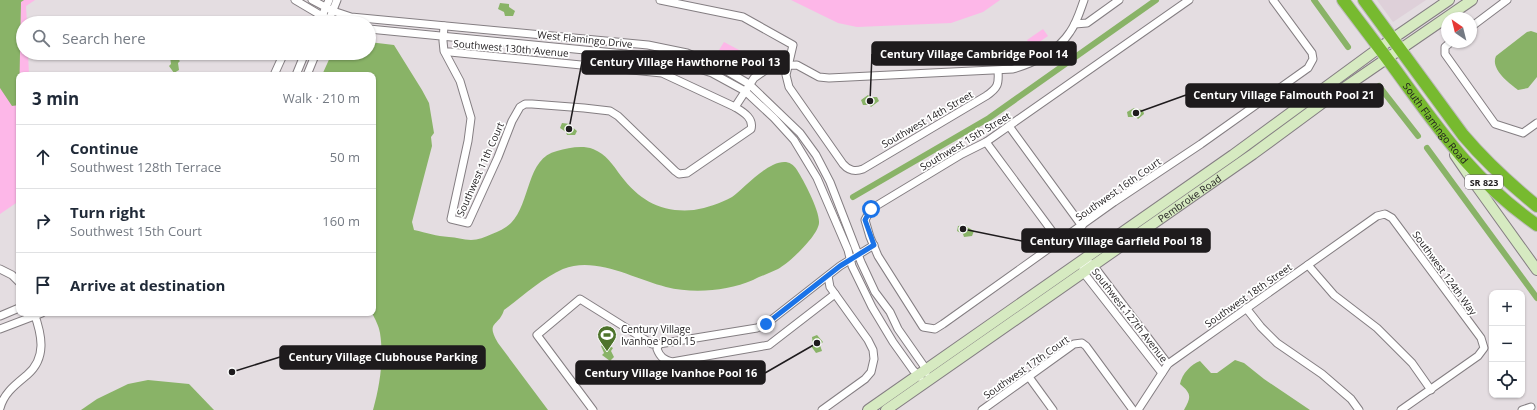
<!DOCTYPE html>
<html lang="en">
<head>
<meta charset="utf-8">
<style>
	body { margin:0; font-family:"Open Sans",sans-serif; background:#f6f6f7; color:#1f2937 }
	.controls { position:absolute; right:12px; bottom:12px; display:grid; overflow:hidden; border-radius:8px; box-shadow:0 1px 3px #0004 }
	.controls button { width:36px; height:36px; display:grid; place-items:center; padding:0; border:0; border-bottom:1px solid #e0e1e3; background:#fff; color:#1f2937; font:20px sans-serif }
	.compass { position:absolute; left:1441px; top:12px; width:36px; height:36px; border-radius:50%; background:#fff; box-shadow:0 1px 3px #0004; rotate:325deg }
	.stop { position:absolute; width:12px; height:12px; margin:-9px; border:3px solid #1a73e8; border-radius:50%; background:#fff }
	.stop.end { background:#1a73e8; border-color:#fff; box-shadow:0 1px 4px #0008 }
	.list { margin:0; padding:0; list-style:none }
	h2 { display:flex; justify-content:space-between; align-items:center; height:52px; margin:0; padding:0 16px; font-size:17px }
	h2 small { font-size:13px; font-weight:400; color:#747a83 }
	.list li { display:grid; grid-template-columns:26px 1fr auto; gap:12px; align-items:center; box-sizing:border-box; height:64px; padding:0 16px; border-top:1px solid #e0e1e3 }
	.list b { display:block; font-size:15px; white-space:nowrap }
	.list p { margin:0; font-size:13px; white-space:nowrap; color:#747a83 }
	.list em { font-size:13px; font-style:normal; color:#747a83 }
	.icon { flex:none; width:22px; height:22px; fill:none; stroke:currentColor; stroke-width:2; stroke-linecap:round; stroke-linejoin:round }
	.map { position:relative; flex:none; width:1537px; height:410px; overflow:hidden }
	.search { position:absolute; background:#fff; box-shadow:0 1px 3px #0004; left:16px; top:16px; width:360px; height:44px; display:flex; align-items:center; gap:10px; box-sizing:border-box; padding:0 14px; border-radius:22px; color:#747a83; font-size:15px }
	.panel { position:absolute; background:#fff; box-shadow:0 1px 3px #0004; left:16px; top:72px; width:360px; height:244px; border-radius:8px }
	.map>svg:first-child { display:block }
	.built { fill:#ded0d9 }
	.green { fill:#fdb7e8 }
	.water { fill:#89b367 }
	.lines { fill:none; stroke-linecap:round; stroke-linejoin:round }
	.canal { stroke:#89b367; stroke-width:6 }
	.street-casing { stroke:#847e82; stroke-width:9 }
	.secondary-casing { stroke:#847e82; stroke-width:12 }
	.highway-casing { stroke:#bcbbbb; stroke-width:14 }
	.street { stroke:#fff; stroke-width:7 }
	.secondary { stroke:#d6eac1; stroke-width:10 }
	.highway { stroke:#77ba2f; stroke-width:12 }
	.route { stroke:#1a73e8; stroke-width:5 }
	.labels { text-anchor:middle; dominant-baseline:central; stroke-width:3.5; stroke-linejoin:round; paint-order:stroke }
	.shield { fill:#fff; stroke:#625f61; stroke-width:1 }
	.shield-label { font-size:9px; font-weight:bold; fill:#1e1b1d }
	.street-label { font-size:10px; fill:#1e1b1d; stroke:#fff }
	.poi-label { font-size:10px; fill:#1e1b1d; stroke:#fff; text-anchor:start }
	.leader { fill:none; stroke:#1e1b1d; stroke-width:1.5 }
	.callout-dot { fill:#1e1b1d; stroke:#fff; stroke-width:1.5 }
	.callout { fill:#1e1b1d; stroke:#1e1b1d; stroke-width:1.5 }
	.callout-label { font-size:11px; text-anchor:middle; font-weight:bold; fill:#fff }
</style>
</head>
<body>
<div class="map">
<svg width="1537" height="410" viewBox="0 0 1537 410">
	<rect width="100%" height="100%" fill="#e4dde1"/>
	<!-- built -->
	<polygon class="built" points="1377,0 1426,0 1393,22"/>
	<!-- green -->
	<g class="green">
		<polygon points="0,0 35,0 26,6 27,23 23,23 23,53 28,53 29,75 19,75 19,201 0,214"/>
		<polygon points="791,0 1000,0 983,12 951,23 857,27 838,23"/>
		<polygon points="1043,29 1048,36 1032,47 1027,40"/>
		<polygon points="724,42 741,51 737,59 719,50"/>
	</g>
	<!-- water -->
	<g class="water">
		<polygon points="0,0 24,0 21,2 19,105 12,106 0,88"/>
		<polygon points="500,3 509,4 509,7 515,11 513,16 505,16 504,12 498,9"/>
		<path d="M1531,31L1537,33V77L1528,88L1518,90C1509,83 1490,69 1496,56L1527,32Z"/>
		<path d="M369,42L394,45L422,90L429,103L434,133L431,137L432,146L412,222L414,230C427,233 436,236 449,237C456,237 463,240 471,240C478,240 485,237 492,234C499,231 506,228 511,223C531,203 526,158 557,151C568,148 582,145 593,149C606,154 613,165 621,176C640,201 662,213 694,210C707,208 721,203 732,197C745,188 782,144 797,170C804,181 820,211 819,223C818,236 789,263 778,269C770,273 761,276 753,280C727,291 694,294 666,287C634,279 596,256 563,269C541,279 523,296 504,310C499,327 485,321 498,343L548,410H373C380,385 384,359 380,333C379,326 375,319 372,313L373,75H322L332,53H369Z"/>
		<polygon points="174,55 180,61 178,63 179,70 174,73 169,66 171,64 170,57"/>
		<polygon points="868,95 870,97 877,97 879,101 871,107 869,105 863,105 861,100"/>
		<polygon points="1134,108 1136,109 1143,110 1144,114 1138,119 1136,117 1128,117 1127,112"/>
		<polygon points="562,123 570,124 571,126 577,131 575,135 567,135 566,132 560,128"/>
		<polygon points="966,225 967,227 974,231 972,236 964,237 963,234 957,231 958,226"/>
		<polygon points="817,335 823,342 820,345 822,351 816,353 811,346 813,345 812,337"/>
		<polygon points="605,343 613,348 611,351 614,357 610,361 602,355 604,353 601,346"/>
		<path d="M1235,360L1244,363L1264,379L1310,410H1184C1191,397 1192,394 1180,384C1182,374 1191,364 1200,361L1211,373H1217Z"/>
		<polygon points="148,380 189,384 214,410 81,410 97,399 128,384"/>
	</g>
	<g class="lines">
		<!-- canal -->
		<g class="canal">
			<polyline points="1314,0 1348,47"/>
			<polyline points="1379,86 1418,136"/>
			<polyline points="1427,148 1537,298"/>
			<polyline points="853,197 989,118 1156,0"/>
		</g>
		<defs>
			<g id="street">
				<polyline points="295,0 322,16 337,23"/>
				<polyline points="312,0 333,11 351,17 648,45 687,53 720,67 749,84 800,133 816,155 830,182 861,262 875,292 890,312 898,329 926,369 926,373"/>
				<path d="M660,0L743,17L793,45L786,75L789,87L843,164C849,171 855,172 863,169L986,96C998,88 999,84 998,71"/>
				<polyline points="1189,0 986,142 962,154 871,209 865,220 870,237 878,256 923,327 935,329 943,324 1114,202 1201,144 1308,68 1313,59 1312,53 1273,0"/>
				<polyline points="331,15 337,0"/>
				<polyline points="319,23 329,0"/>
				<polyline points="1075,24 1087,23 1119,0"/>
				<path d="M444,26L443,41L444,51L460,81L471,118L468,141L451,219L468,223L498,157L512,121L520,107L525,104H532L584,108L610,111L618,116L675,171L679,174L687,173L751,129C754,118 743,112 735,107L754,78L767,69L774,66L797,65L819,77L829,78L1013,69C1034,63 1058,51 1070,32C1077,22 1080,11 1084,0"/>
				<polyline points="1471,27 1507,0"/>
				<polyline points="369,29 656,57 684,64 712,73 745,91 774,118 794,140 817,178 848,250 852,266 872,307 893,342 913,370 920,377"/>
				<polyline points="1451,42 1445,47 1445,54 1495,124 1523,133 1537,123"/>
				<polyline points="445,52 450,52 662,73 735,107"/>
				<polyline points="274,75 284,53"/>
				<polyline points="296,75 305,53"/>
				<polyline points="307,75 316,53"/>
				<polyline points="1009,126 1082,226"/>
				<polyline points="986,142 1060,242"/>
				<polyline points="1083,260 1083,272 1162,373"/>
				<polyline points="1083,260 1093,265 1168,364"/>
				<polyline points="1308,265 1334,295 1377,328 1412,363 1431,390"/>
				<polyline points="0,269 12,275 19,282"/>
				<polyline points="1246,308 1261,327 1277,343 1322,374 1351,399 1359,410"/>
				<polyline points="0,316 19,308"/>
				<polyline points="0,329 42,313"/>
				<path d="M659,344L657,349C660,357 664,360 672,362L769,345L835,294"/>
				<polyline points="1029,377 1053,410"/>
				<path d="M0,408C4,393 15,385 27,375C47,358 42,335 34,313"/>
				<polyline points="593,410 537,335 580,299 652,344 659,344 757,328 766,324 840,266 874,245"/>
				<polyline points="822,410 865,379 871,372 874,359 873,350 868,340 830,287 828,276"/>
				<polyline points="982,410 1074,344 1082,343 1086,346 1133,410"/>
				<polyline points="1138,410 1168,364 1377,216 1385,214 1392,218 1481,338 1484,348 1478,356 1401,410"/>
				<polyline points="1522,410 1531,407"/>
			</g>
			<g id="secondary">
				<polyline points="1455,155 1468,174 1537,270"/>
				<polyline points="868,410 1233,155 1379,48 1449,0"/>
				<path id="s1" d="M886,410L1253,154L1325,101L1472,0"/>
			</g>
			<g id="highway">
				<path id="s2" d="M1343,0C1364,28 1385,55 1405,83C1445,138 1479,185 1537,225"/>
				<path d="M1364,0L1463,135C1485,161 1510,184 1537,206"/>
			</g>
		</defs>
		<!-- street casing -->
		<use href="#street" class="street-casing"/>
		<!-- secondary casing -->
		<use href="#secondary" class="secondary-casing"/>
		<!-- highway casing -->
		<use href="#highway" class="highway-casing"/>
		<!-- street -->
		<use href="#street" class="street"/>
		<!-- secondary -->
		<use href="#secondary" class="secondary"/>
		<!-- highway -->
		<use href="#highway" class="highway"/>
	</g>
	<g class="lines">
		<!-- route -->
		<polyline class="route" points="766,324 840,266 874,245 865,220 871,209"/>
	</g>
	<!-- icons -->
	<defs>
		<symbol id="stadium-pin" viewBox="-11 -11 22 30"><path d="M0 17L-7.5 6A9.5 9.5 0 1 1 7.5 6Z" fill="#4e732c" stroke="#fff"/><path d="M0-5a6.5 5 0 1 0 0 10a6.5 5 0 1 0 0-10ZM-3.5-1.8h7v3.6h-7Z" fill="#fff"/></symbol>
	</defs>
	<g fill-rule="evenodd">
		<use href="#stadium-pin" x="596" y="324" width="22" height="30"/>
	</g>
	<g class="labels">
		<!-- shield labels -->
		<rect class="shield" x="1465" y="175" width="38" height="14" rx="3"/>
		<g class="shield-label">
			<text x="1484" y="182">SR 823</text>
		</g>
		<!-- street labels -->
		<g class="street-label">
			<text transform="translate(585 39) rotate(6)">West Flamingo Drive</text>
			<text transform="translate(511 48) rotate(5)">Southwest 130th Avenue</text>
			<text transform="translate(927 119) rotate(-30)">Southwest 14th Street</text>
			<text stroke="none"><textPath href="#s2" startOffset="154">South Flamingo Road</textPath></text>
			<text transform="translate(965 141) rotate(-31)">Southwest 15th Street</text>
			<text transform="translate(480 169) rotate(-66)">Southwest 11th Court</text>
			<text transform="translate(1118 189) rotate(-35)">Southwest 16th Court</text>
			<text stroke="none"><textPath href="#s1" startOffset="370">Pembroke Road</textPath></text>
			<text transform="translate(1445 273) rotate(54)">Southwest 124th Way</text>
			<text transform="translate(1248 295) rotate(-35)">Southwest 18th Street</text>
			<text transform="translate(1130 315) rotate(52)">Southwest 127th Avenue</text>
			<text transform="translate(1026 367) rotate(-35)">Southwest 17th Court</text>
		</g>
		<!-- poi labels -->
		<g class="poi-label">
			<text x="621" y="329">Century Village<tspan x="621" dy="12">Ivanhoe Pool 15</tspan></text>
		</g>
	</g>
	<!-- callouts -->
	<path class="leader" d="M870 101L872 54M569 129L582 62M1136 113L1186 95M963 229L1022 241M232 372L280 357M817 343L765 373"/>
	<g class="callout-dot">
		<circle cx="870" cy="101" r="4"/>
		<circle cx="569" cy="129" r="4"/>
		<circle cx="1136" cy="113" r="4"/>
		<circle cx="963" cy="229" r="4"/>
		<circle cx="232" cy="372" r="4"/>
		<circle cx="817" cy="343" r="4"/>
	</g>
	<g class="callout">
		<rect x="872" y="42" width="204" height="23" rx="4"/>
		<rect x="582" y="51" width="207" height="23" rx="4"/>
		<rect x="1186" y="84" width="197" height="23" rx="4"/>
		<rect x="1022" y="229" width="188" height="23" rx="4"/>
		<rect x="280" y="346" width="205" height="23" rx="4"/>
		<rect x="576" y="361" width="189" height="23" rx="4"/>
	</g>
	<g class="callout-label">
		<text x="974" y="58">Century Village Cambridge Pool 14</text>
		<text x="685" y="66">Century Village Hawthorne Pool 13</text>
		<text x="1284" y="99">Century Village Falmouth Pool 21</text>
		<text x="1116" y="245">Century Village Garfield Pool 18</text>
		<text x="383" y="361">Century Village Clubhouse Parking</text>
		<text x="671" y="377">Century Village Ivanhoe Pool 16</text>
	</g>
</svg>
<div class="controls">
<button>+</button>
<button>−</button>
<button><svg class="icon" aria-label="locate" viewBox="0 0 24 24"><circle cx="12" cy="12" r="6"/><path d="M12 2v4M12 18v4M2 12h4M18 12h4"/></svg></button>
</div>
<svg class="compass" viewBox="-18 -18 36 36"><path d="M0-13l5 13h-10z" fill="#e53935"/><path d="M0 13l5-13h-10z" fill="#747a83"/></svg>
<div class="stop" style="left:871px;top:209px"></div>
<div class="stop end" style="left:766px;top:324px"></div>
<div class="search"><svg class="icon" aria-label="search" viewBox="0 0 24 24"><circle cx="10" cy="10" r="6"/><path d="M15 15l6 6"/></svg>Search here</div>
<section class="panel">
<h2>3 min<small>Walk · 210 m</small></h2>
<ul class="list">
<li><svg class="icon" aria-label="ahead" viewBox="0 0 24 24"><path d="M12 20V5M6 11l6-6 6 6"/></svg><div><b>Continue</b><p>Southwest 128th Terrace</p></div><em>50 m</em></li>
<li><svg class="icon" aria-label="right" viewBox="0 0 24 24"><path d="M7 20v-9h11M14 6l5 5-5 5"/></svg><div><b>Turn right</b><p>Southwest 15th Court</p></div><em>160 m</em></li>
<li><svg class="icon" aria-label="arrive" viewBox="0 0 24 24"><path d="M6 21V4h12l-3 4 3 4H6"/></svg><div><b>Arrive at destination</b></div></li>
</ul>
</section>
</div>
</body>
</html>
